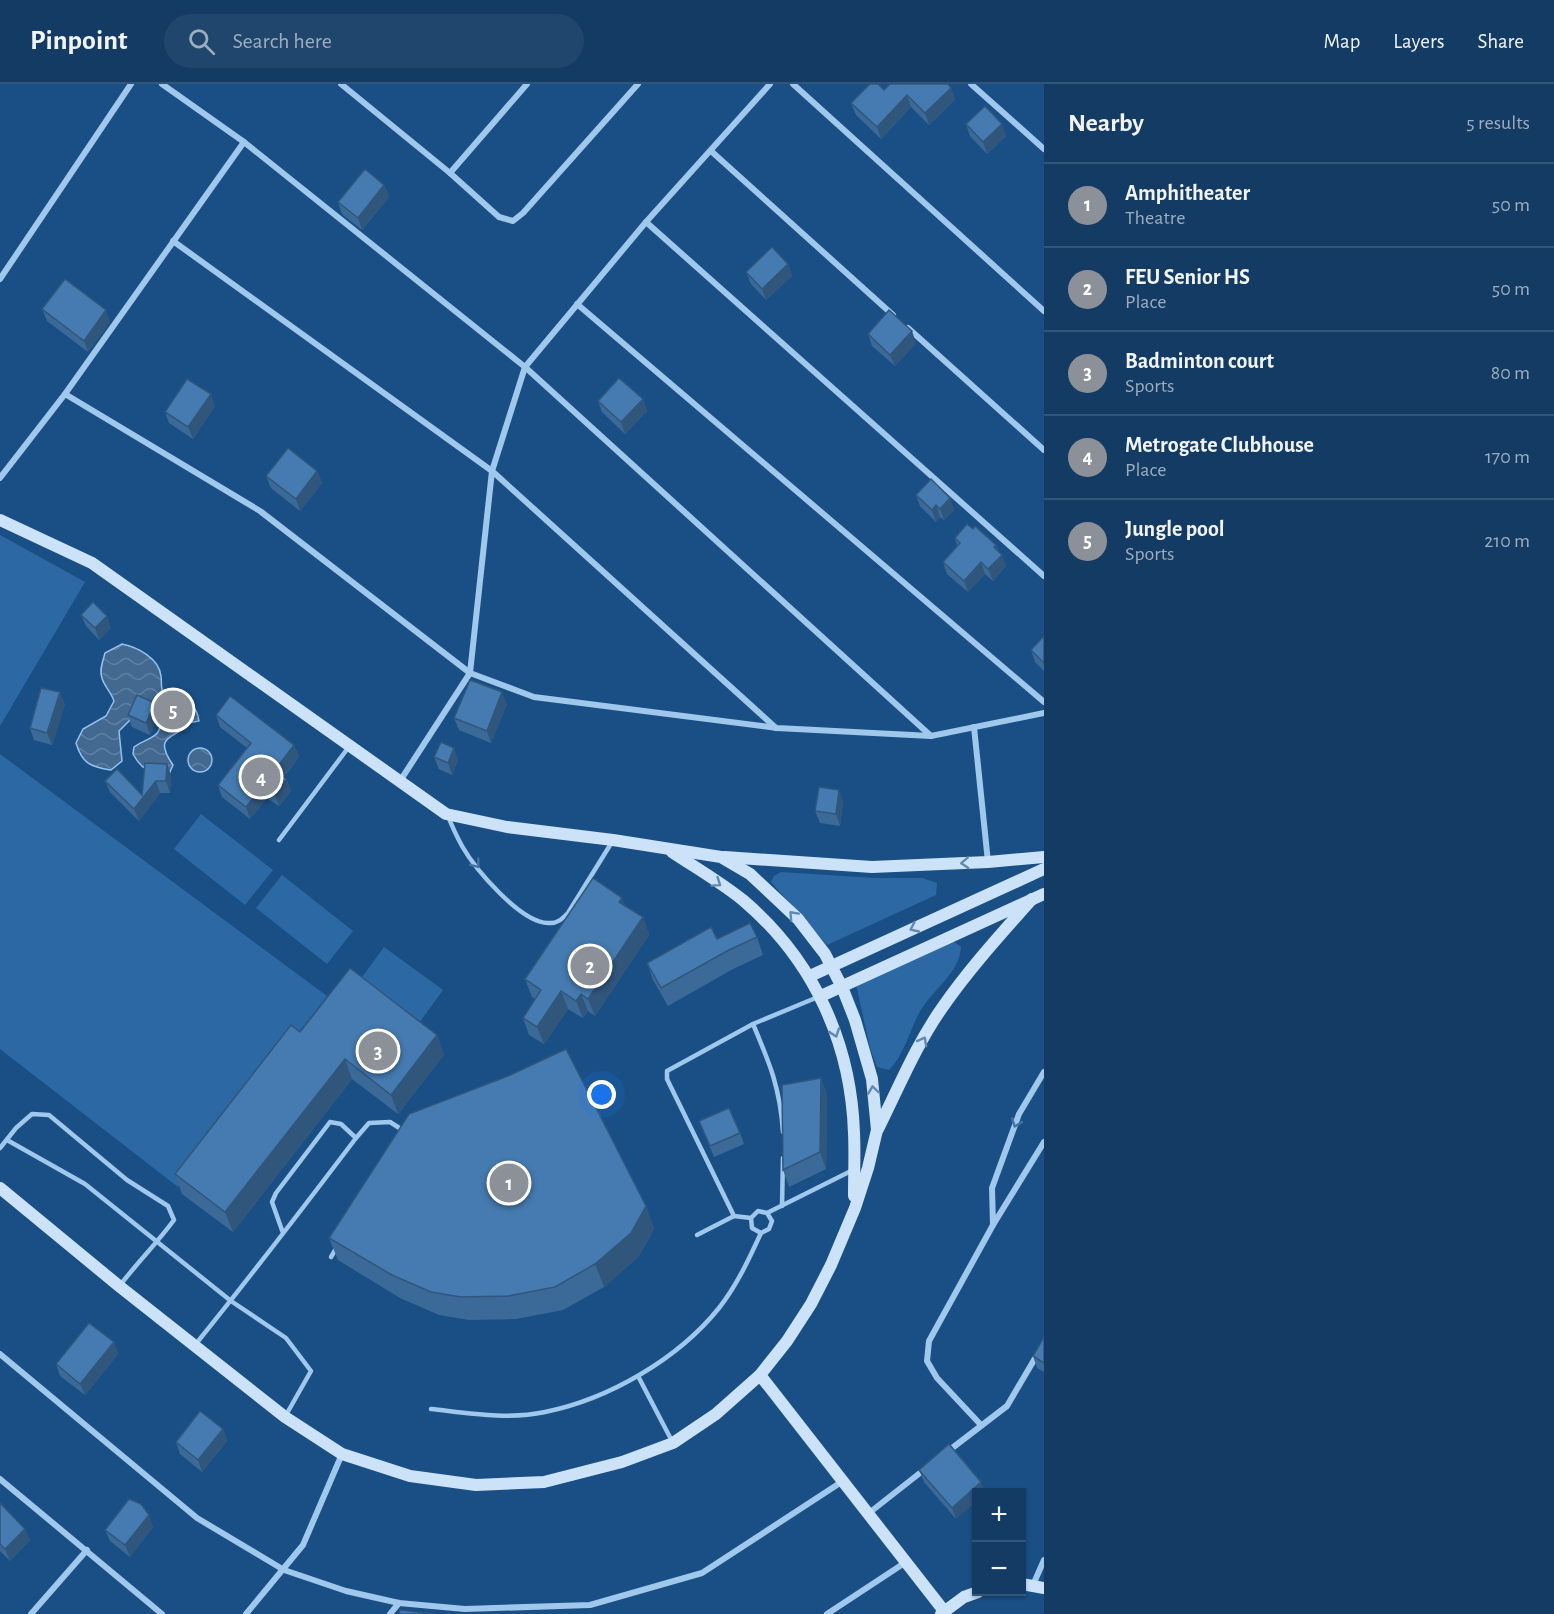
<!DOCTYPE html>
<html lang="en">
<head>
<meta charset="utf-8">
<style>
	body { margin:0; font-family:"Alegreya Sans",sans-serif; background:#21466d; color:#f1f3f6 }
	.controls { position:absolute; right:18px; bottom:18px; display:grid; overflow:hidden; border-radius:0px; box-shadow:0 2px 4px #0004 }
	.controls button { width:54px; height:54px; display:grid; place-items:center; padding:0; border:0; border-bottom:2px solid #335578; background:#143b64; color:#f1f3f6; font:30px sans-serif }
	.you { position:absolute; left:602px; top:1011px; width:21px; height:21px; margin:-15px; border:4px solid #fff; border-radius:50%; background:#1a73e8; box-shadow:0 0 0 9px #1a73e833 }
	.badge { display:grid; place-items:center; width:39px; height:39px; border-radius:50%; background:#8c9099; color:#fff; font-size:20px; font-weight:700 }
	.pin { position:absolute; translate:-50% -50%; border:3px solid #fff; box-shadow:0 2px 6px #0006 }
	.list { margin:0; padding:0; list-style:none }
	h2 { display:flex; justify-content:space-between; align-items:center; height:78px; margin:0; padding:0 24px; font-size:26px }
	h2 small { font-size:20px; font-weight:400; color:#9dadbf }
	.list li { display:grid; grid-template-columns:39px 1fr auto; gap:18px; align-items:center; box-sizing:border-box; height:84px; padding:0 24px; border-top:2px solid #335578 }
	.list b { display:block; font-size:22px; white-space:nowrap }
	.list p { margin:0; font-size:20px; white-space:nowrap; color:#9dadbf }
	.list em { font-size:20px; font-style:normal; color:#9dadbf }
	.icon { flex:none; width:33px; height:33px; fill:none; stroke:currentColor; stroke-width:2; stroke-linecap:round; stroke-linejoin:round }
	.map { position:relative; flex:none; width:1044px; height:1530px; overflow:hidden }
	header { display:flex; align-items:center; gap:36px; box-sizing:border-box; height:84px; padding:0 30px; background:#143b64; border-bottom:2px solid #335578 }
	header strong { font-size:28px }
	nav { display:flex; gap:33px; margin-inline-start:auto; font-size:21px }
	.search { width:420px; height:54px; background:#21466d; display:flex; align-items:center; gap:15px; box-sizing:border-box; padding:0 21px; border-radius:33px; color:#9dadbf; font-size:22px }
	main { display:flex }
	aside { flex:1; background:#143b64 }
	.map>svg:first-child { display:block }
	.green { fill:#2c69a4 }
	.water { fill:url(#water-waves); stroke:#93c2ee; stroke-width:1.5 }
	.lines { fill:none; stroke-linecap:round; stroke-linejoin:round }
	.lane { stroke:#a0c7ec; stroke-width:4.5 }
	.street { stroke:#a0c7ec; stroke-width:6 }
	.secondary { stroke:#cce2f9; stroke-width:12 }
	.wall { fill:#3c6a98 }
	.shaded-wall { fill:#31567c }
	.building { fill:#467bb1; stroke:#31567c; stroke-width:1.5 }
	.oneway { stroke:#618ab3 }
	.oneway2 { stroke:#4273a4 }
</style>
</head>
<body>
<header>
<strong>Pinpoint</strong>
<div class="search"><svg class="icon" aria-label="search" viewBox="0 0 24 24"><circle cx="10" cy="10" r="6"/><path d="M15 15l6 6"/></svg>Search here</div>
<nav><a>Map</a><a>Layers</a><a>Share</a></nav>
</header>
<main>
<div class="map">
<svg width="1044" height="1530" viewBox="0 0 1044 1530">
	<defs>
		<pattern id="water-waves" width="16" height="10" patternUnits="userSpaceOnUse" patternTransform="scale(1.5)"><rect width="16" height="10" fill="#436991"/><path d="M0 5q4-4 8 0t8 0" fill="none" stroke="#5f80a2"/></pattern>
	</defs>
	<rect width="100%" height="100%" fill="#1a4f85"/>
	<!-- green -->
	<g class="green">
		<polygon points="0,451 85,498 0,642"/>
		<polygon points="0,670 327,912 178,1103 0,965"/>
		<polygon points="201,730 273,786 245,821 174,765"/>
		<polygon points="781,788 873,794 922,794 937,799 936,811 827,861 771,798 774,792"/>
		<polygon points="282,791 353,847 327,880 256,824"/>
		<path d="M952,856L961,863C960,889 931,907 919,929C909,948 904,971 889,986L877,983L870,964L856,900Z"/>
		<polygon points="384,863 443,906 419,939 360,896"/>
	</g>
	<!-- water -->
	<g class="water">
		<path d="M122,560C137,563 159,574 161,592C162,598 160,605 164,610C174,623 195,609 199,637L188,639C180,655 150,648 173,681L169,690C150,688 143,688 133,670L134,663C151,651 163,656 160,630L139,620L131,635L119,647L122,677L111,686C90,683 82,679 76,659L83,645L106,632L114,617C111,608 104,602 102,594C99,586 103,577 105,569Z"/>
		<circle cx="200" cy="676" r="12"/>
	</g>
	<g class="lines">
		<!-- lane -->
		<g class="lane">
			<path d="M448,732C452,742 457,753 462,762C475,785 520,838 548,839C557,840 562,835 568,829L612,758"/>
			<polyline points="279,756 348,664"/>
			<path d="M753,940C770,980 780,1004 783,1048"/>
			<polyline points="356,1054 369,1039 390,1038 404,1047"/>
			<polyline points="7,1056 85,1100 231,1217 286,1254 311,1287 286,1331"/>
			<path d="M0,1064L16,1044L32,1030L49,1031L127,1096L168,1122L174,1136C157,1159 138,1178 121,1200"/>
			<polyline points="782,1122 783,1074"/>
			<polygon points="758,1127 767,1129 772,1137 769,1145 761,1149 752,1144 751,1134"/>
			<polyline points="767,1129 853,1086"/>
			<polyline points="751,1134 734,1132 667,995 667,987 753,940 818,913"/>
			<polyline points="697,1151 734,1132"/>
			<polyline points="331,1173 337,1163"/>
			<path d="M195,1261C250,1193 303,1124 356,1054L341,1040L330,1038L276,1109L272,1118L283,1149"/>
			<polyline points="638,1292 673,1359"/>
			<path d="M431,1325C468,1329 508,1336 545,1328C609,1315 678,1275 719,1224C737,1201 749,1175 761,1149"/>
		</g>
		<!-- street -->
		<g class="street">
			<polyline points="162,0 244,58"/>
			<polyline points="341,0 450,89 499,133 513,137 523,129 638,0"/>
			<polyline points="793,0 1044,227"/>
			<polyline points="971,0 1044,65"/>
			<polyline points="711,67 893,231"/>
			<polyline points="450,89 527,0"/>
			<polyline points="646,138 1044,492"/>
			<polyline points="173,157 492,387 776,644"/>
			<polyline points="0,195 131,0"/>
			<polyline points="577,220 1044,618"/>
			<polyline points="908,244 1044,366"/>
			<polyline points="65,310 260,427 470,589 534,613 777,644 931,652 1044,629"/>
			<polyline points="0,394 65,310 244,58 525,283 931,652"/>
			<polyline points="974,643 988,778"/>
			<polyline points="400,697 470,589 492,387 525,283 646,138 770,0"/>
			<polyline points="1044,988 1019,1030 992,1104 993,1141 1044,1058"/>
			<polyline points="0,1270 197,1434 284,1486 346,1507 399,1519 465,1525 590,1521 702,1489 843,1397"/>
			<polyline points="981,1341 937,1294 927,1277 929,1257 993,1141"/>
			<polyline points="947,1368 1007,1322 1044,1259"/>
			<polyline points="0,1395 162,1530"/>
			<polyline points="869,1429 925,1385"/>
			<polyline points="1033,1501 1044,1476"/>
			<polyline points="31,1530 87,1466"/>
			<polyline points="246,1530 303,1461 342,1370"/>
			<polyline points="390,1530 399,1519"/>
			<polyline points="827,1530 906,1478"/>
		</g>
		<!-- secondary -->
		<g class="secondary">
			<polyline points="0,436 92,479 446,730 507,743 613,756 721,773 750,790 798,835 825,870 842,903 855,936 872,995 877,1046 868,1084 855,1124 831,1181 811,1220 787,1257 760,1291 716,1330 673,1359 622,1378 544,1398 476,1401 410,1392 342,1370 285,1333 119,1202 0,1104"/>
			<path d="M672,768C696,784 722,799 744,817C813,876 851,958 854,1049C855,1070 854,1091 854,1112"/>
			<polyline points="725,773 872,783 988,778 1044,773"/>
			<polyline points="810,892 1044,785"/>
			<polyline points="821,912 1044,810"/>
			<path d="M878,1045C898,1005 916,961 942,924C969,885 1001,850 1032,815"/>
			<polyline points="760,1291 944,1527"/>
			<polyline points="1022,1500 1044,1504"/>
			<polyline points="941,1530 964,1513 978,1508"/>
		</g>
	</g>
	<!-- wall -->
	<g class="wall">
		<polygon points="951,4 955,15 929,41 911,23 881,55 856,31 851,19 884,6"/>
		<polygon points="966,40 1006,52 987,70 970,52"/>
		<polygon points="384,101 389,113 362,146 342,130 338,118"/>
		<polygon points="788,180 792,192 766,216 751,200 746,188"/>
		<polygon points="42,225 110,238 88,268 47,237"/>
		<polygon points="868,250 916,259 895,282 872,262"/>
		<polygon points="643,315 647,327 625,350 602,328 598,317"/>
		<polygon points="215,322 193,355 169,339 165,328"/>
		<polygon points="317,387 322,399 300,427 271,404 266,392"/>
		<polygon points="916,411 954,426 944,436 940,433 936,438 920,422"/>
		<polygon points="973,445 996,461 1006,482 993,497 985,490 968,508 947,490 943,478 957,462 955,454"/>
		<polygon points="81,531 111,544 99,556 86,542"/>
		<polygon points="1044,552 1044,587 1035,578 1031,566"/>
		<polygon points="65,620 52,661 34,656 30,644"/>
		<polygon points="507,620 491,659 459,646 454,634"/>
		<polygon points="128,631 159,631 150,651 132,643"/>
		<polygon points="216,631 294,661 299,673 284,693 291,707 279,722 267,714 250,735 222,713 218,701 247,664 220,643"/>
		<polygon points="434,673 458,676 452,691 439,685"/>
		<polygon points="167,680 171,692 170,709 160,709 139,737 110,708 105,697 142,711"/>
		<polygon points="843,718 840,742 820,739 815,727"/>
		<polygon points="625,822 643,833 649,851 595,932 588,927 583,934 568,925 544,960 529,951 523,934 535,915 532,913 525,895"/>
		<polygon points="757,853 763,871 733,885 668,922 653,896 647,879 717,855"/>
		<polygon points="300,948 437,951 444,971 398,1030 352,995 233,1148 182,1110 175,1090"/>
		<polygon points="821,994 827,1011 826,1085 789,1103 783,1086"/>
		<polygon points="699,1037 740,1049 744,1060 714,1073"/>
		<polygon points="646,1122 654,1145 639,1172 604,1203 563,1226 516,1235 469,1236 439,1231 400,1214 338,1176 329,1154"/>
		<polygon points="1044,1253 1044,1288 1037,1284 1033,1272"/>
		<polygon points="114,1258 118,1270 85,1311 60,1292 56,1280"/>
		<polygon points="223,1345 227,1357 202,1388 180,1370 176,1358"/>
		<polygon points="919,1386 981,1398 956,1435 924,1398"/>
		<polygon points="0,1419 30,1456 10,1477 0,1467"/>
		<polygon points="153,1443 130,1473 110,1457 105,1446"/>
	</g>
	<!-- shaded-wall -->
	<g class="shaded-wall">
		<polygon points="951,4 955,15 929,41 925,29"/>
		<polygon points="907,11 911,23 881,55 877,43"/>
		<polygon points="1002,40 1006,52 987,70 983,58"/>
		<polygon points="384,101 389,113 362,146 358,134"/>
		<polygon points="788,180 792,192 766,216 762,205"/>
		<polygon points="106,226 110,238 88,268 84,257"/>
		<polygon points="912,247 916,259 895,282 890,271"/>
		<polygon points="211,310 215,322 193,355 188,343"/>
		<polygon points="643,315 647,327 625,350 621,338"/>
		<polygon points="317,387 322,399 300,427 296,415"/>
		<polygon points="950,414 954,426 944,436 940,425"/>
		<polygon points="936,421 940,433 936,438 932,426"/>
		<polygon points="996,461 1000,472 1002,471 1006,482 993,497 988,485 994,463"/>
		<polygon points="981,478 985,490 968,508 964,497"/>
		<polygon points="107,532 111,544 99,556 95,544"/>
		<polygon points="60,608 65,620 52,661 47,649"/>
		<polygon points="502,608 507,620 491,659 487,647"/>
		<polygon points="155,619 159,631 150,651 146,639"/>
		<polygon points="294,661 299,673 279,698 275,686"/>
		<polygon points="454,664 458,676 452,691 448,679"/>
		<polygon points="167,680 171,692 170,709 166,697"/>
		<polygon points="287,695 291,707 279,722 275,711"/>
		<polygon points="156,697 160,709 139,737 134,725"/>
		<polygon points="263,702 267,714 250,735 246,723"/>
		<polygon points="839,706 843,718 840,742 836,730"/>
		<polygon points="622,814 629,831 619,818"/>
		<polygon points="643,833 649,851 595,932 588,915"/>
		<polygon points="561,907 568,925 544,960 537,943"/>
		<polygon points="581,910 588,927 583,934 576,917"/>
		<polygon points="437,951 444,971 398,1030 391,1011"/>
		<polygon points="345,975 352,995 233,1148 225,1128"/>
		<polygon points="821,994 827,1011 826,1085 820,1068"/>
		<polygon points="646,1122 654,1145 639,1172 604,1203 595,1180"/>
		<polygon points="114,1258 118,1270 85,1311 80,1300"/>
		<polygon points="223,1345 227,1357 202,1388 198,1376"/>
		<polygon points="981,1398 985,1408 976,1408 976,1418 956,1435 952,1424"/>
		<polygon points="149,1431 153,1443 130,1473 125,1461"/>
		<polygon points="25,1445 30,1456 10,1477 5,1465"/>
	</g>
	<!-- building -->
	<g class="building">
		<polygon points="870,0 878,0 884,6 890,0 948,0 951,4 925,29 907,11 877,43 851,19"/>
		<polygon points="985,22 1002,40 983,58 966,40"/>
		<polygon points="365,85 384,101 358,134 338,118"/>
		<polygon points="772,163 788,180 762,205 746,188"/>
		<polygon points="65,195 106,226 84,257 42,225"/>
		<polygon points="889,226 912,247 890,271 868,250"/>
		<polygon points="619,294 643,315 621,338 598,317"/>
		<polygon points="187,295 211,310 188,343 165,328"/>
		<polygon points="288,364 317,387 296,415 266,392"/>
		<polygon points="931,395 950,414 940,425 936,421 932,426 916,411"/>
		<polygon points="967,440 973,445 975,442 996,461 994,463 1002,471 988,485 981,478 964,497 943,478 960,459 955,454"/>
		<polygon points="93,518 107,532 95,544 81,531"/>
		<polygon points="1044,552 1044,579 1031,566"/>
		<polygon points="470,596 502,608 487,647 454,634"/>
		<polygon points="41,604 60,608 47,649 30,644"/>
		<polygon points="137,611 155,619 146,639 128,631"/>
		<polygon points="230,612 294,661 275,686 287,695 275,711 263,702 246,723 218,701 251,659 216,631"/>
		<polygon points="441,658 454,664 448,679 434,673"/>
		<polygon points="145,679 167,680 166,697 156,697 134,725 105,697 117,685 142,711"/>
		<polygon points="819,703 839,706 836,730 815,727"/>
		<polygon points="593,794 622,814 619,818 643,833 588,915 581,910 576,917 561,907 537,943 523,934 541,906 525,895"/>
		<polygon points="750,839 757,853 727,867 661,904 647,879 711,843 717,855"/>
		<polygon points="350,884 437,951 391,1011 345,975 225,1128 175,1090 291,941 300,948"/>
		<polygon points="566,965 646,1122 631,1149 595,1180 555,1203 508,1212 461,1213 431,1208 392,1191 329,1154 409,1030 508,992"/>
		<polygon points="821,994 820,1068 783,1086 782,1001"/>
		<polygon points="729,1024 740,1049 710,1062 699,1037"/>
		<polygon points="89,1239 114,1258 80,1300 56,1280"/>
		<polygon points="1044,1253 1044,1279 1033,1272"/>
		<polygon points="200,1327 223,1345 198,1376 176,1358"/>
		<polygon points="949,1360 981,1398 952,1424 919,1386"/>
		<polygon points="129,1415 141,1420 149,1431 125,1461 105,1446"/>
		<polygon points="0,1419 25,1445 5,1465 0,1460"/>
		<polygon points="400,1526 435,1530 399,1530"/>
	</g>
	<!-- one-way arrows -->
	<defs><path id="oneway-chevron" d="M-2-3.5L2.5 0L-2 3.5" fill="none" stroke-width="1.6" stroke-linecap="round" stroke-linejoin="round" transform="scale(1.5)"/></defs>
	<g class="oneway">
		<use href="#oneway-chevron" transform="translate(965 779) rotate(177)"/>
		<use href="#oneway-chevron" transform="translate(717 799) rotate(34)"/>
		<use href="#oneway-chevron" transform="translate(793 831) rotate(-133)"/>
		<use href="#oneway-chevron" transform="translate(914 844) rotate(155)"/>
		<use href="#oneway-chevron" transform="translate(835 949) rotate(71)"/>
		<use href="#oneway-chevron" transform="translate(923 957) rotate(-61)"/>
		<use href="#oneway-chevron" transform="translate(873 1006) rotate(-98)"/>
	</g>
	<g class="oneway2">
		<use href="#oneway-chevron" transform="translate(476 780) rotate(52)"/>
		<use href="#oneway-chevron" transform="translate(1016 1039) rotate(111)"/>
	</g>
</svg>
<div class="controls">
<button>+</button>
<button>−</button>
</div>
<div class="you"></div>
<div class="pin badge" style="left:509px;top:1099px">1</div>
<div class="pin badge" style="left:590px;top:882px">2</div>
<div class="pin badge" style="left:378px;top:967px">3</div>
<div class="pin badge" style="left:261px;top:693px">4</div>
<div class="pin badge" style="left:173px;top:626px">5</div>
</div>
<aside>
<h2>Nearby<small>5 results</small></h2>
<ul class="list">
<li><span class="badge">1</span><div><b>Amphitheater</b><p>Theatre</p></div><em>50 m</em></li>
<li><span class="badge">2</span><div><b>FEU Senior HS</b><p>Place</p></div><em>50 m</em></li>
<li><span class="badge">3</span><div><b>Badminton court</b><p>Sports</p></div><em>80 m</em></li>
<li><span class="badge">4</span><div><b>Metrogate Clubhouse</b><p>Place</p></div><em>170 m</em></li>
<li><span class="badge">5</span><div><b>Jungle pool</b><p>Sports</p></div><em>210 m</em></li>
</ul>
</aside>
</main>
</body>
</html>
